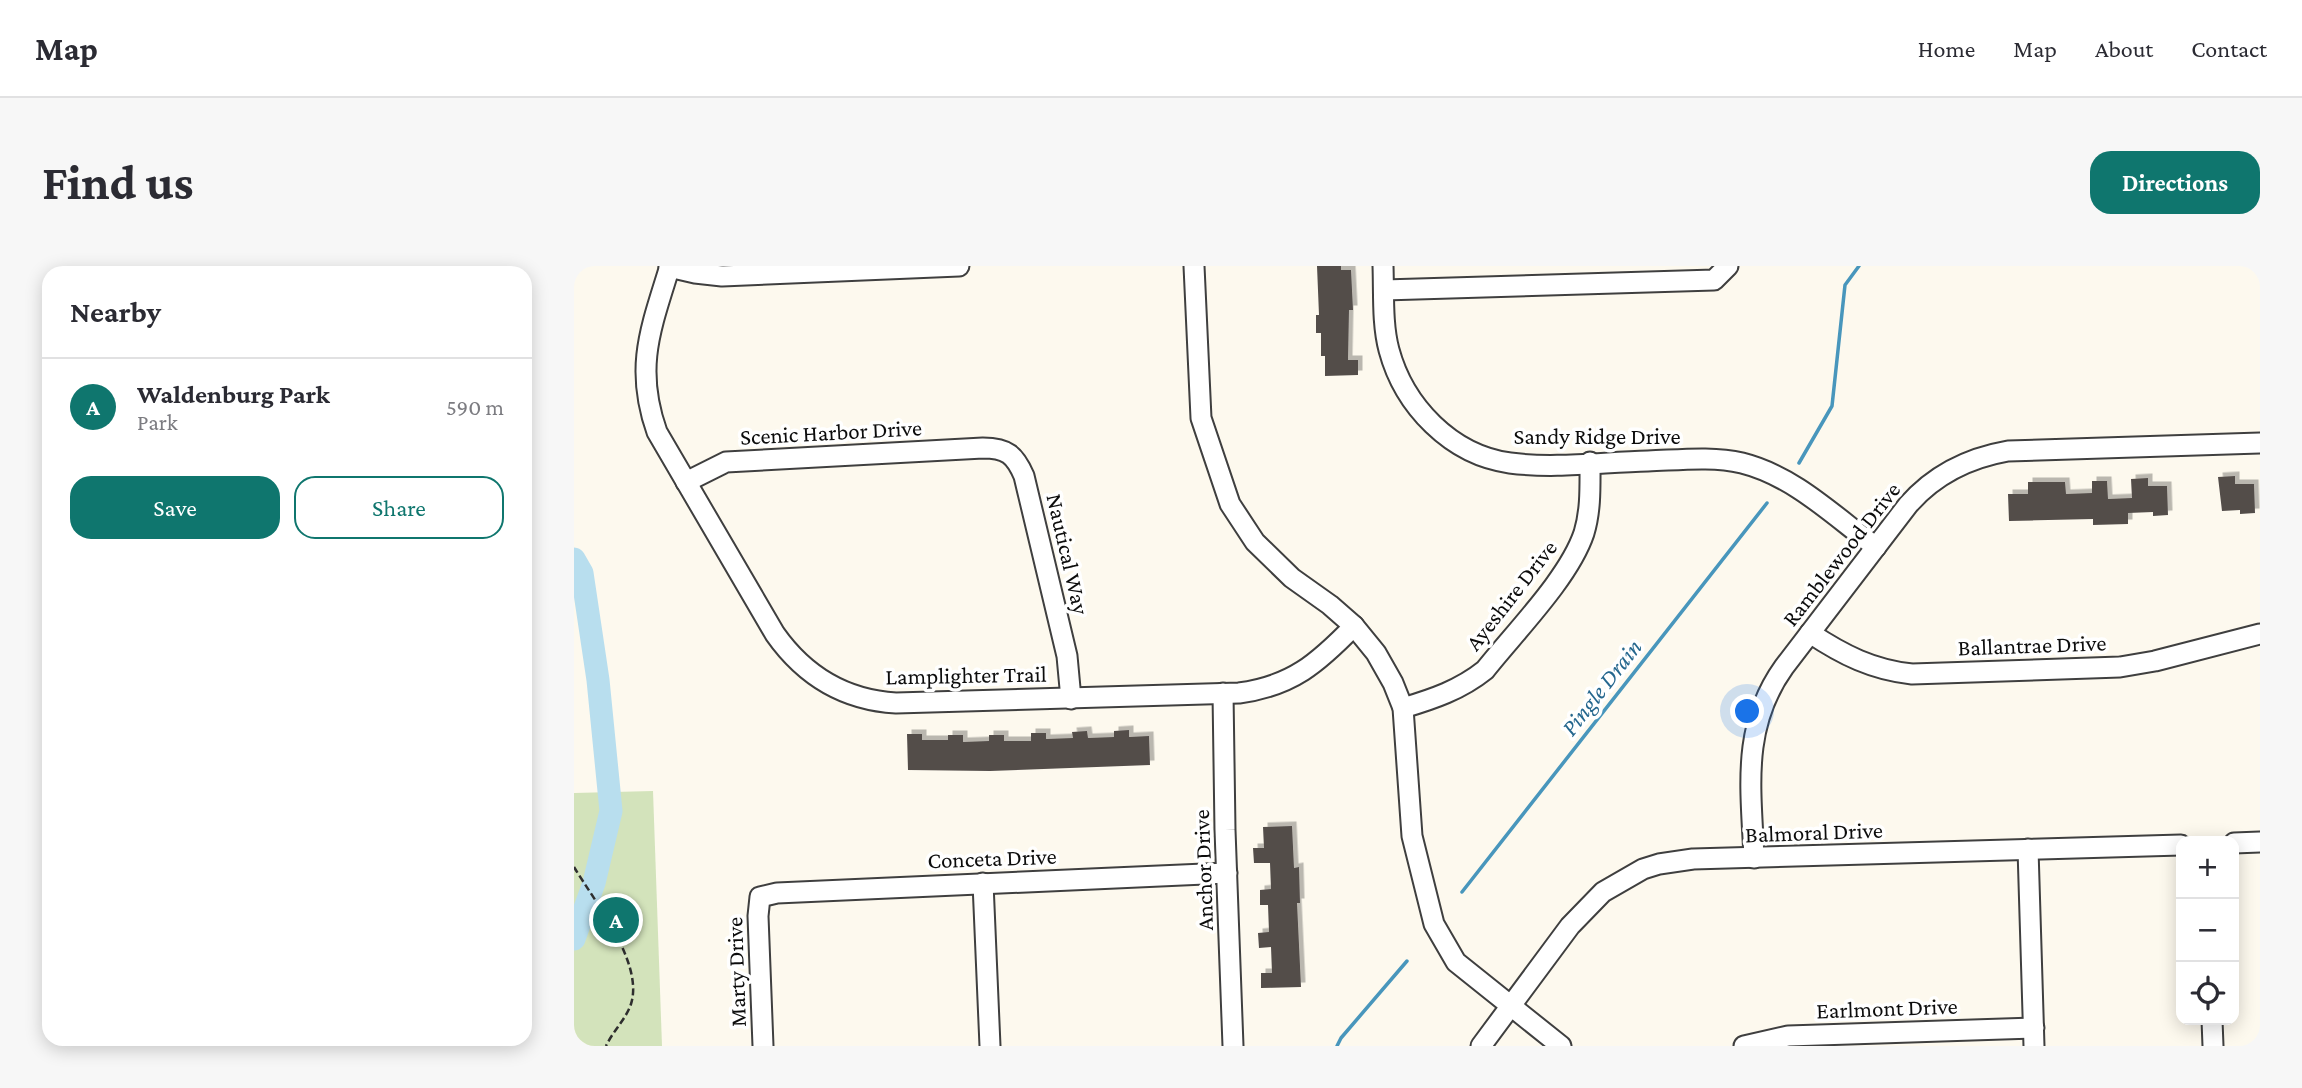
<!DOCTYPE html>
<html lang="en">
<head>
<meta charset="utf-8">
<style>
	body { margin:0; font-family:"Crimson Pro",serif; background:#f7f7f7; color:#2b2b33 }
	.controls { position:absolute; right:21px; bottom:21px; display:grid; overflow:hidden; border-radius:14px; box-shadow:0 4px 18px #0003 }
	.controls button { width:63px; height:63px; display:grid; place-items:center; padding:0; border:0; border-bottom:2px solid #e1e1e2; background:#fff; color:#2b2b33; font:35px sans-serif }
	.you { position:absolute; left:1174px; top:446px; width:24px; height:24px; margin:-18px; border:5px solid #fff; border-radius:50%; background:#1a73e8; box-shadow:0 0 0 10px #1a73e833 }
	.badge { display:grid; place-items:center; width:46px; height:46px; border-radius:50%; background:#0f766e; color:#fff; font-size:23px; font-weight:700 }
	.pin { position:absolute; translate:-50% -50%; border:4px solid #fff; box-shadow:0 2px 7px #0006 }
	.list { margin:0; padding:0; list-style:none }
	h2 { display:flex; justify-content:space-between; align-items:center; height:91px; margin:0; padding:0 28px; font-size:30px }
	h2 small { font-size:23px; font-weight:400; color:#7c7c81 }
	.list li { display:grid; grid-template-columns:46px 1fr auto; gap:21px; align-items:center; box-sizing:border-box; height:98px; padding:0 28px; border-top:2px solid #e1e1e2 }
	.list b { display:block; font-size:26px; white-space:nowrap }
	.list p { margin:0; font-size:23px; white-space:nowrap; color:#7c7c81 }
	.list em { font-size:23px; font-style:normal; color:#7c7c81 }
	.actions { display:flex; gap:14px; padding:21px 28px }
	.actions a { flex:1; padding:16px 0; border:2px solid #0f766e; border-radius:21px; text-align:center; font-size:24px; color:#0f766e }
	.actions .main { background:#0f766e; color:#fff }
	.icon { flex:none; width:38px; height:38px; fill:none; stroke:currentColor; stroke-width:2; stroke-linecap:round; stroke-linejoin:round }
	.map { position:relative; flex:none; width:1686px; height:780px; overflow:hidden; border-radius:21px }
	header { display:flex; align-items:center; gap:42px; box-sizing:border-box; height:98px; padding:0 35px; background:#fff; border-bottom:2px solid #e1e1e2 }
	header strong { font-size:33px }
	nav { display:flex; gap:38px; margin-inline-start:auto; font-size:24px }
	.intro { display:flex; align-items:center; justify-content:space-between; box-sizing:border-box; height:168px; padding:0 42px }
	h1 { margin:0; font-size:49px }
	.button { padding:18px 32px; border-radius:21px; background:#0f766e; color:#fff; font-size:24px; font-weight:700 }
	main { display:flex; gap:42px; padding:0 42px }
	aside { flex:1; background:#fff; border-radius:21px; box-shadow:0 4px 18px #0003 }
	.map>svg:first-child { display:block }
	.green { fill:#d3e3bb }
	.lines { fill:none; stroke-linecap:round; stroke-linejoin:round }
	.stream { stroke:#4896bc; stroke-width:3.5 }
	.river { stroke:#b8deee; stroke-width:23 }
	.building { fill:#534d4a; filter:url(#shadow) }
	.minor-casing { stroke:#3f3f3f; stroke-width:23 }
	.path { stroke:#2e2e2e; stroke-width:2.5; stroke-dasharray:7 3.5; stroke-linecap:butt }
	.minor { stroke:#fff; stroke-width:19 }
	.labels { text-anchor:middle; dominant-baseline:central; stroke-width:7; stroke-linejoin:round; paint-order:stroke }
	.street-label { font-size:23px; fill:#0c0c0c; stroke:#fff }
	.water-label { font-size:24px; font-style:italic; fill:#25678e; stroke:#fff }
</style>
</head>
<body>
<header>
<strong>Map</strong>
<nav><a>Home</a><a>Map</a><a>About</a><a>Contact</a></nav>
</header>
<div class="intro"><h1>Find us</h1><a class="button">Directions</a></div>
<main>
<aside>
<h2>Nearby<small></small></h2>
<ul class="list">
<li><span class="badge">A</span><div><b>Waldenburg Park</b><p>Park</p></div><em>590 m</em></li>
</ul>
<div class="actions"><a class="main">Save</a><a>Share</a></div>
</aside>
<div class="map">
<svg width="1686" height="780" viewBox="0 0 1686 780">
	<defs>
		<filter id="shadow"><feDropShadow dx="4.5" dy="-4.5" stdDeviation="0" flood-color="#0004"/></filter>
	</defs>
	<rect width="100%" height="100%" fill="#fdf9ee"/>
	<!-- green -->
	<polygon class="green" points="79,525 88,780 0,780 0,527"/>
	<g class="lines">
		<!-- stream -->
		<g class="stream">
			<polyline points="1225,197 1258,140 1271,19 1285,0"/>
			<polyline points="888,626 1193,237"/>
			<polyline points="763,780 767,772 833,695"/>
		</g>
		<!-- river -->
		<polyline class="river" points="0,293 8,307 24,414 37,545 20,617 0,673"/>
	</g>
	<!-- building -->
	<g class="building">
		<polygon points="743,0 767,0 767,4 777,4 779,44 775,44 774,94 784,94 784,109 751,110 751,90 747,90 747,67 742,67 742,49 745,49"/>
		<polygon points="1661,210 1661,218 1680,218 1681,247 1666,248 1666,244 1648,245 1644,211"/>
		<polygon points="1574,212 1574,220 1593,220 1594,249 1579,250 1579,246 1554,247 1554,258 1519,259 1519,253 1435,255 1434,228 1454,228 1454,216 1491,216 1492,228 1518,227 1518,215 1533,215 1534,233 1558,232 1557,213"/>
		<polygon points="555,464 555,471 575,470 576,499 416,505 334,504 333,468 348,468 348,474 374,474 374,469 389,469 389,476 415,475 415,469 430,469 430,475 457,475 457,467 472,467 472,473 499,472 498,466 513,465 514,472 540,471 540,465"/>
		<polygon points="718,560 720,602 725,601 726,637 723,637 727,721 687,722 687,707 698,707 697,681 685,682 684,667 695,666 694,639 686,639 686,624 697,623 696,597 680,597 679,582 690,582 689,561"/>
	</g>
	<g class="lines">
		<defs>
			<g id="minor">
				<path d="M96,0C77,62 60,101 83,166L201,368C230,409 270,434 322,437L665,427C718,420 744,397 780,360"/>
				<polyline points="620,0 627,152 656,238 681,276 718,312 756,339 780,360 802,387 819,417 829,442 838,570 860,658 882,696 987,780"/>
				<path d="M809,0C810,27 808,58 815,84C830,140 877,189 936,197C981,203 1029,196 1074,195C1105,194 1138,190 1168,197C1220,210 1260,250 1302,281"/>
				<polyline points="95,1 121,7 148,10 385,0"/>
				<polyline points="810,24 1140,14 1154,0"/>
				<path d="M112,216L152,196L409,182C433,182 441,189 450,210L493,390L497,433"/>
				<path d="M1236,367C1269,389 1299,404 1338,408L1546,401L1581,395L1686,368"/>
				<polyline points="649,427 651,564 659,780"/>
				<path d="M829,442C859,433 886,424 911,404C941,366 995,312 1010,267C1017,244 1016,220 1016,196"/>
				<polyline points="1660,577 1686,576"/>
				<polyline points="1454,583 1460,780"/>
				<path d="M1180,592C1177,522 1167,461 1210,401L1334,239C1361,208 1394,192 1434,185L1686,177"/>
				<polyline points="409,617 416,780"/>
				<polyline points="1638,754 1639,780"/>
				<polyline points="189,780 184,650 186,631 203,627 653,607"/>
				<polyline points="907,780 996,660 1029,626 1069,603 1085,598 1119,593 1607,579"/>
				<polyline points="1170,780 1214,770 1460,762"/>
			</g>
		</defs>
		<!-- minor casing -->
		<use href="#minor" class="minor-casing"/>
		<!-- path -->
		<path class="path" d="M0,601C21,636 70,697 57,738C52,753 39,765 32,780"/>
		<!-- minor -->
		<use href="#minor" class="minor"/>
	</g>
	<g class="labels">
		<!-- street labels -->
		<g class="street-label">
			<text transform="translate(257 166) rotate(-3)">Scenic Harbor Drive</text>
			<text x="1023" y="170">Sandy Ridge Drive</text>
			<text transform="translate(494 288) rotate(77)">Nautical Way</text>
			<text transform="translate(1267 288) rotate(-52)">Ramblewood Drive</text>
			<text transform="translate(937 329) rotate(-52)">Ayeshire Drive</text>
			<text transform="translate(1458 379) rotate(-2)">Ballantrae Drive</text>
			<text transform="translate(392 409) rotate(-1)">Lamplighter Trail</text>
			<text transform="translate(1240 566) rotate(-2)">Balmoral Drive</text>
			<text transform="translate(418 592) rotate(-2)">Conceta Drive</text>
			<text transform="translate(629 604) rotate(-92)">Anchor Drive</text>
			<text transform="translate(162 706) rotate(-92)">Marty Drive</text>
			<text transform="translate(1313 742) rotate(-2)">Earlmont Drive</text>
		</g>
		<!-- water labels -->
		<g class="water-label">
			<text transform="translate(1027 421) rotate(-52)">Pingle Drain</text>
		</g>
	</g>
</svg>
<div class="controls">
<button>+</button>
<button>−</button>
<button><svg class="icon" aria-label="locate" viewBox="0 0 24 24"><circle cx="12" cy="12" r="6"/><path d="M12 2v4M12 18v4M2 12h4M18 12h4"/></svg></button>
</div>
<div class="you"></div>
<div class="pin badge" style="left:42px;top:654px">A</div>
</div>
</main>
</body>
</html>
